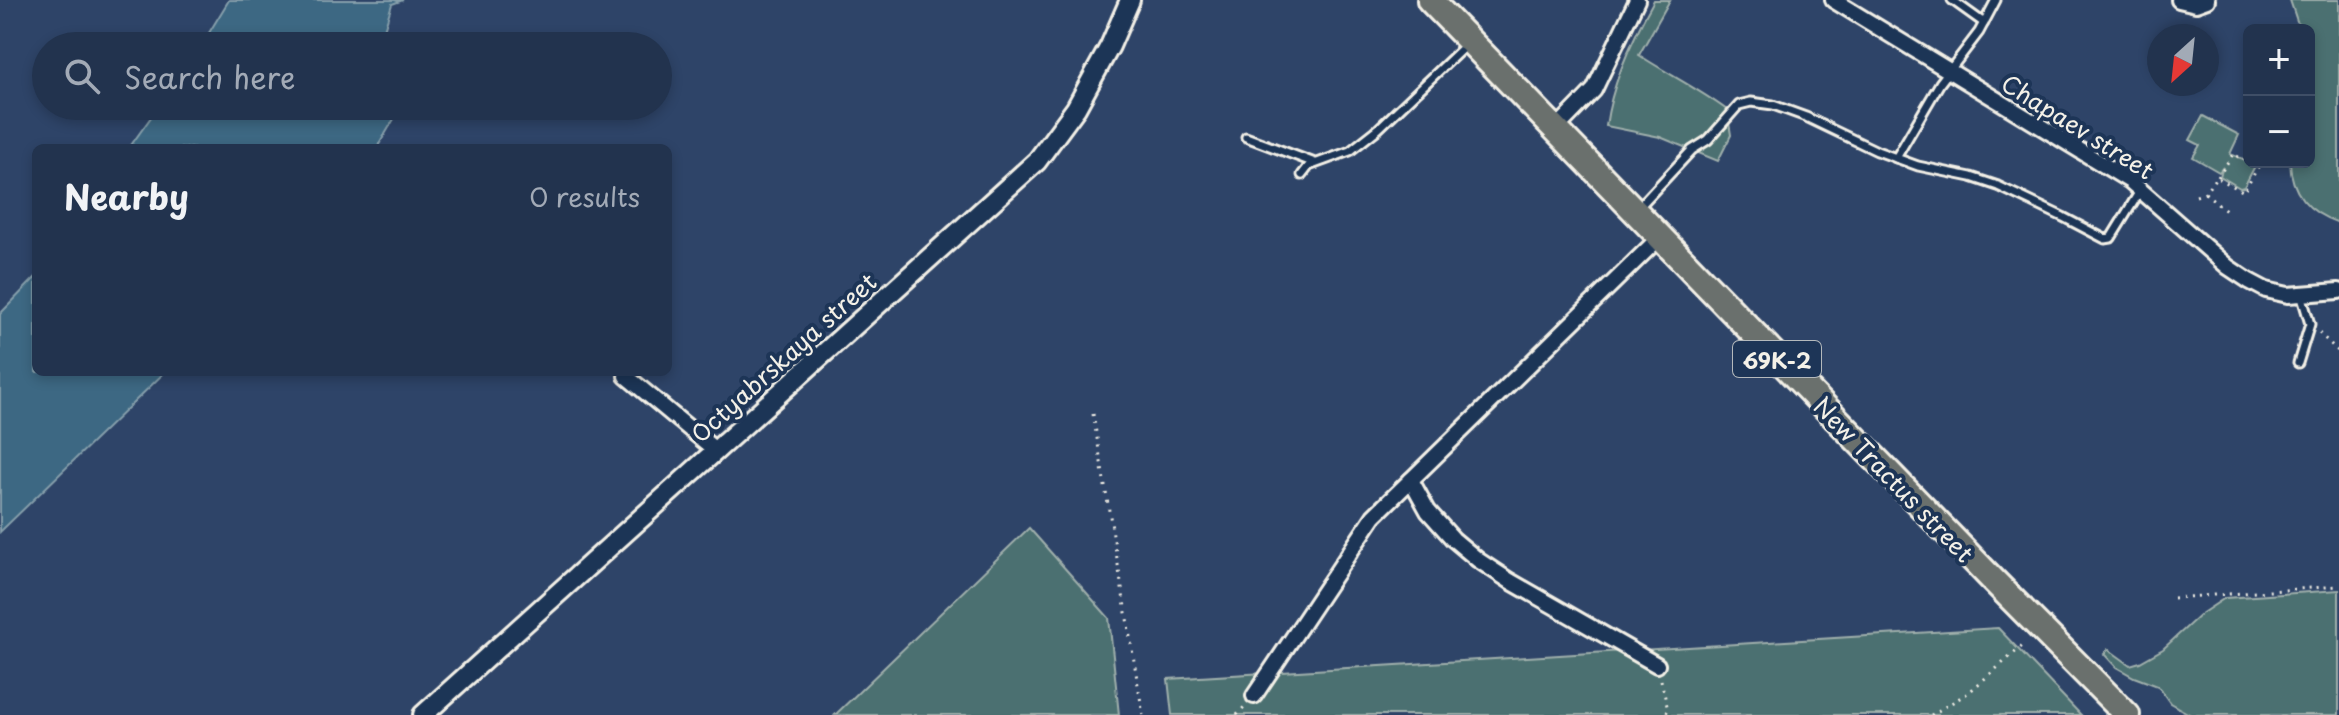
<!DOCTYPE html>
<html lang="en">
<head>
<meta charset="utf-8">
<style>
	body { margin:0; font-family:"Playpen Sans",sans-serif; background:#2a3b55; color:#f1f3f6 }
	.controls { position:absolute; right:24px; top:24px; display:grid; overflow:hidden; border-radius:12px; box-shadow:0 4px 12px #0003 }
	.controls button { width:72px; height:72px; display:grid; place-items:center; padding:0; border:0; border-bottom:2px solid #3f4e66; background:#22334e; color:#f1f3f6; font:40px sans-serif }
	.compass { position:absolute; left:2147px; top:24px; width:72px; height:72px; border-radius:50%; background:#22334e; box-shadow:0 4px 12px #0003; rotate:207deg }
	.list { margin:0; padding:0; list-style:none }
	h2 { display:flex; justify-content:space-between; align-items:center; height:104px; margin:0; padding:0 32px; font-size:34px }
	h2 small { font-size:26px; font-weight:400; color:#a2aab6 }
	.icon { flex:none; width:44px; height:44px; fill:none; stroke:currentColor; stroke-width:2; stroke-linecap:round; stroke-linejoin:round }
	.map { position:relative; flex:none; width:2339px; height:715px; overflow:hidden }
	.search { position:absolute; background:#22334e; box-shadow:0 4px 12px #0003; left:32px; top:32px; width:640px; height:88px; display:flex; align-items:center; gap:20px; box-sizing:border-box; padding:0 28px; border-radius:44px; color:#a2aab6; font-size:30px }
	.panel { position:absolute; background:#22334e; box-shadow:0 4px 12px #0003; left:32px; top:144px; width:640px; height:232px; border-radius:12px }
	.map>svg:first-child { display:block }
	.green { fill:#4b6f71; stroke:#a0b0ac; stroke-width:2 }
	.water { fill:#3d6883; stroke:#869fab; stroke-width:2 }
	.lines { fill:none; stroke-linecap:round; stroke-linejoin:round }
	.service-casing { stroke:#f4f1e8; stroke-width:13 }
	.minor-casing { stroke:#f4f1e8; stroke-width:20 }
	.tertiary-casing { stroke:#f4f1e8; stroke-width:24 }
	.primary-casing { stroke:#f4f1e8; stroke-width:30 }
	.path { stroke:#f4f1e8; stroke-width:3; stroke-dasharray:2 6; stroke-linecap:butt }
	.service { stroke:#1d3557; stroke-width:7 }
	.minor { stroke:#1d3557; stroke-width:14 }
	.tertiary { stroke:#1d3557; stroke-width:18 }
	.primary { stroke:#6a706d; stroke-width:24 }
	.labels { text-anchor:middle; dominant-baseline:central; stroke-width:8; stroke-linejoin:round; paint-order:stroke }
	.shield { fill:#1d3557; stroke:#b4b9bc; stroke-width:2 }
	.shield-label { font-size:22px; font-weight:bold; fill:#f4f1e8 }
	.street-label { font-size:24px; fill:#f4f1e8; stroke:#1d3557 }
</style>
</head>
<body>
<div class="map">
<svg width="2339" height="715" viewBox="0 0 2339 715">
	<rect width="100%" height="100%" fill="#2e4468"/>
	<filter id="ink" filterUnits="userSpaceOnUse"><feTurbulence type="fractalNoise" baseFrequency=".0125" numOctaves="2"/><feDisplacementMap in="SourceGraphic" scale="16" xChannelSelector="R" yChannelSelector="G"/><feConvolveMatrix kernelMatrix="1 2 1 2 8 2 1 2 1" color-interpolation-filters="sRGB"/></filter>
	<g filter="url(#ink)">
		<!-- green -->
		<g class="green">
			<path d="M1654,0H1670L1639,55C1668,74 1699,89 1727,110L1731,135L1718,161L1660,137L1606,126C1612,82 1632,39 1654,0Z"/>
			<path d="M2290,0H2339V223C2309,213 2291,194 2290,162H2309V103L2313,99L2309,67V30H2300Z"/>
			<polygon points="2203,116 2239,135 2230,154 2256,164 2244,187 2240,188 2220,176 2223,167 2219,172 2193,157 2200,145 2190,140"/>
			<polygon points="1029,528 1109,618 1119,715 835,715"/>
			<polygon points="2339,590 2339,715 2191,715 2170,703 2158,686 2134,677 2116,667 2104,654 2108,649 2130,665 2140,662 2163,649 2201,614 2225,598"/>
			<polygon points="1998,628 2081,715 1172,715 1168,679"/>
		</g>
		<!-- water -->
		<g class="water">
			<polygon points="229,0 403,0 392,4 379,46 201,46"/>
			<polygon points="159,106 400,106 401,107 377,148 129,148"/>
			<polygon points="36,277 36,372 165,372 0,532 0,314"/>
		</g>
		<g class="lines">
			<defs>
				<g id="service">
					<polyline points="1952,0 1984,23"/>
					<polyline points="1246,137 1315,163"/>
					<polyline points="1896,158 1940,83 1979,32 1996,0"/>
					<polyline points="1302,175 1309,166 1350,151 1378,129 1468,43"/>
					<polyline points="1639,207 1692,150 1708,140 1739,105 1751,102 1773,105 1806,117 1877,151 1918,166 1971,177 1998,186 2063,217 2105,239 2111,238 2140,191"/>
					<polyline points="2298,363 2310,324 2301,294"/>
				</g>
				<g id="minor">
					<polyline points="1833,0 2130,181 2228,267 2249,281 2266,290 2288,295 2339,291"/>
					<polyline points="2179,0 2196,4 2207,0"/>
					<polyline points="1555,130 1594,90 1637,0"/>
					<polyline points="626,376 715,450"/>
					<polyline points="1411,480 1428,511 1453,539 1478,560 1510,581 1657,665"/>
					<polyline points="1254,696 1374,516 1659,238"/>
				</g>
				<polyline id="tertiary" points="423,715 1037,161 1076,108 1110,46 1130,0"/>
				<polyline id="primary" points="1430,0 1994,581 2127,715"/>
			</defs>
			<!-- service casing -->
			<use href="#service" class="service-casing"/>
			<!-- minor casing -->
			<use href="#minor" class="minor-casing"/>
			<!-- tertiary casing -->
			<use href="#tertiary" class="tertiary-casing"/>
			<!-- primary casing -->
			<use href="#primary" class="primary-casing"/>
			<!-- path -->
			<g class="path">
				<polyline points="2218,177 2233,154 2244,160 2247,155 2249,157"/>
				<polyline points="2205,193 2226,210"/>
				<polyline points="2196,196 2205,193 2216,177 2244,192 2258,167 2258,162"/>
				<polyline points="2319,333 2339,352"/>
				<polyline points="1093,414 1143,715"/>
				<polyline points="2173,598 2339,586"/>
				<polyline points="1661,680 1668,710 1665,715"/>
				<polyline points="1237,715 1245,706"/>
				<polyline points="1931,715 1968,693 2026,643"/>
			</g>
			<!-- service -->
			<use href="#service" class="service"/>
			<!-- minor -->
			<use href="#minor" class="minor"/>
			<!-- tertiary -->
			<use href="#tertiary" class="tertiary"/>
			<!-- primary -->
			<use href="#primary" class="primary"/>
		</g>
	</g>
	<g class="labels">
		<!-- shield labels -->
		<rect class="shield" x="1733" y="341" width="88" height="36" rx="6"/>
		<g class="shield-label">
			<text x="1777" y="359">69К-2</text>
		</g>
		<!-- street labels -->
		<g class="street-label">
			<text transform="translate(2078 126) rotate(32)">Chapaev street</text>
			<text transform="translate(783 357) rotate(-42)">Octyabrskaya street</text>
			<text transform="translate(1894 479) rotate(46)">New Tractus street</text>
		</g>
	</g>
</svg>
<div class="controls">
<button>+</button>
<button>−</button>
</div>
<svg class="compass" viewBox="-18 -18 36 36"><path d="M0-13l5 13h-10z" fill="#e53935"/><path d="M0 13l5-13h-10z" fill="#a2aab6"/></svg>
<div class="search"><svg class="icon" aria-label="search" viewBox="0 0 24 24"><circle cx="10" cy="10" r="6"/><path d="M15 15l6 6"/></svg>Search here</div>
<section class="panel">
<h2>Nearby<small>0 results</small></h2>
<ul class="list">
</ul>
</section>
</div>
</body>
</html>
